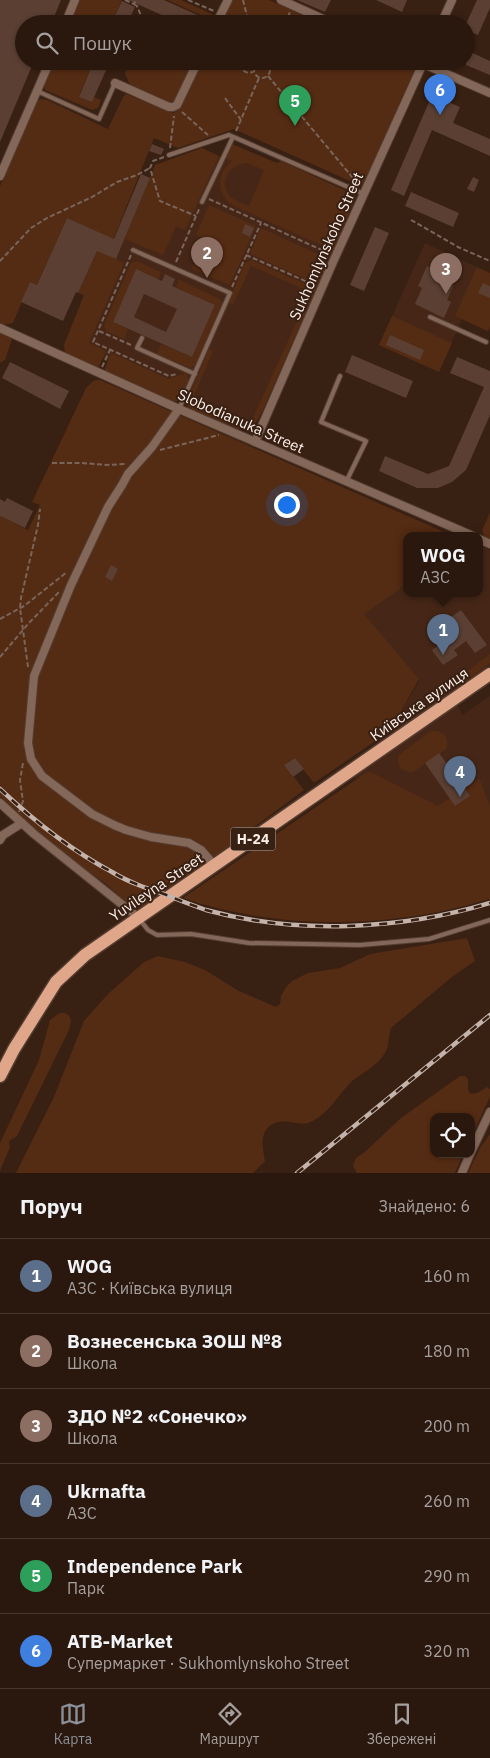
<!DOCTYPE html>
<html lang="uk">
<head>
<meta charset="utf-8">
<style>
	body { margin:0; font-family:"IBM Plex Sans",sans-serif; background:#322117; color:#f1f3f6 }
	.controls { position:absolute; right:15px; bottom:15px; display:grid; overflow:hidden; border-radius:10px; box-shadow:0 1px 4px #0004 }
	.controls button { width:45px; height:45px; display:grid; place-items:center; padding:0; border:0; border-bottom:1px solid #46372e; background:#2a180e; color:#f1f3f6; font:25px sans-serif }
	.you { position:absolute; left:286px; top:504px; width:18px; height:18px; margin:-12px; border:4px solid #fff; border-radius:50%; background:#1a73e8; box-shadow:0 0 0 8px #1a73e833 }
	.badge { display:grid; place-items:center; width:32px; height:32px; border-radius:50%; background:#8c9099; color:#fff; font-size:16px; font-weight:700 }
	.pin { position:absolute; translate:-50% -41px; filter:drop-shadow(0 1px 2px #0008) }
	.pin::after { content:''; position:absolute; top:26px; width:18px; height:15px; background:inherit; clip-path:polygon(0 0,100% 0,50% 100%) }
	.popup { position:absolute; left:403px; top:532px; width:80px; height:65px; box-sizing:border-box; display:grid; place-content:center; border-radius:10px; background:#2a180e; filter:drop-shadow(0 1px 4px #0005); font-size:16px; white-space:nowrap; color:#a5a09e }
	.popup b { font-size:19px; color:#f1f3f6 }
	.popup::after { content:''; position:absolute; left:50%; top:100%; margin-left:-10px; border:10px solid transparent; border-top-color:#2a180e }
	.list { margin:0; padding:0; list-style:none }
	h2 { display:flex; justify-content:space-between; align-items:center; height:65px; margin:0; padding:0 20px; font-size:21px }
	h2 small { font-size:16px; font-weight:400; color:#a5a09e }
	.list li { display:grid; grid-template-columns:32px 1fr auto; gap:15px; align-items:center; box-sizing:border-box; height:75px; padding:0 20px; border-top:1px solid #46372e }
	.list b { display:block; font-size:19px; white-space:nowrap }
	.list p { margin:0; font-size:16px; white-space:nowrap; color:#a5a09e }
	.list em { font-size:16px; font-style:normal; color:#a5a09e }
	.icon { flex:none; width:28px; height:28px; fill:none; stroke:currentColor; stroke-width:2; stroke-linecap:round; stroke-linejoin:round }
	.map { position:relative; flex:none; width:490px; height:1173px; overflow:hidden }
	.search { position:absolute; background:#2a180e; box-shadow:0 1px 4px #0004; left:15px; right:15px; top:15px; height:55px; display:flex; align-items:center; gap:12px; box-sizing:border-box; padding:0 18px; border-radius:28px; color:#a5a09e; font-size:19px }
	.sheet { height:515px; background:#2a180e }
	nav { display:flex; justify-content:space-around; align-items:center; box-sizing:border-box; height:70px; border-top:1px solid #46372e; background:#2a180e; font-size:14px; color:#a5a09e }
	nav a { display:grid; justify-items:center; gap:2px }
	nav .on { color:#8c9099 }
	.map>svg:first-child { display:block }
	.built { fill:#462717 }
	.green { fill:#542b13; fill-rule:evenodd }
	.building { fill:#5a3f32; fill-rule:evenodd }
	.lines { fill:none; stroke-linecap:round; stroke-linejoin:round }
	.lane-casing { stroke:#543d31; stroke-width:6 }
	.street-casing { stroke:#543d31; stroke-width:10 }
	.primary-casing { stroke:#543d31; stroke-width:15 }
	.path { stroke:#7a655b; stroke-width:2; stroke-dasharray:5 2.5; stroke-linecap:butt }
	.lane { stroke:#836759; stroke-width:4 }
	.street { stroke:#836759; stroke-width:8 }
	.primary { stroke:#e0a689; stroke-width:12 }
	.rail-casing { stroke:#c4b3ab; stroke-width:4.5 }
	.rail { stroke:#382013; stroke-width:2.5; stroke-dasharray:8; stroke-linecap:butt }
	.labels { text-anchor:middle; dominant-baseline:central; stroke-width:4; stroke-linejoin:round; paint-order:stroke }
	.shield { fill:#382013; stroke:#c2b1a9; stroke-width:1 }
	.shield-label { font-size:14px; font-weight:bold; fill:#fdefe9 }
	.street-label { font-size:15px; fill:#fdefe9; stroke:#382013 }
</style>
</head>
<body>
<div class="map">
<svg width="490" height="1173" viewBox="0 0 490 1173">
	<rect width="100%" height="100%" fill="#382013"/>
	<!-- built -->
	<g class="built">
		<polygon points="232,144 353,197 251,423 69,344 141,174 150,178 155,165 202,148 225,159"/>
		<polygon points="425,243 490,273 490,327 488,331 462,319 439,372 379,345"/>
		<polygon points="479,545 490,550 490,669 394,737 390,731 419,681 418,678 363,614 407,584 407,594 479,594"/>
		<polygon points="490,696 490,840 352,777 457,704 462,715"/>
	</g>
	<!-- green -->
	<g class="green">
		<polygon points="80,0 122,0 111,24 70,24"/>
		<polygon points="167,0 181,0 214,15 212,20"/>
		<polygon points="233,0 269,0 322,24 221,24"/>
		<polygon points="54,61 94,61 79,96 91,102 94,97 101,100 98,108 92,110 45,90 44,85"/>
		<polygon points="134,61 193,61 175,100 169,103 131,88 125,73 127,69 131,67"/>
		<polygon points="202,61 406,61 413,64 415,68 363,187 234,129 178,148 154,138 107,255 124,263 89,343 106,351 98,369 68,355 65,352 64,345 84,295 78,293 104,235 67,218 37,285 30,282 13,323 2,325 0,324 0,186 35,103 40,99 47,100 108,129 123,97 126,94 174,113 179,109"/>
		<path d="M232,144L277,163L281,161L355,195L356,197L330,259L326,257L330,249L234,206C216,195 216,174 232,161L225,158ZM247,163L264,170L249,206C242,203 233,201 228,194C219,179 231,164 247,163Z"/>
		<polygon points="202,148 219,156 185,230 176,226 163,255 125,239 155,165"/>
		<polygon points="209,205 256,226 230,285 192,269 205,239 196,235"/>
		<polygon points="261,228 318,254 306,279 250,254"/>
		<path d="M251,260L312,287L325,261L328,262L263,410C257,422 253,429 238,429L188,408L186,404L209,349L213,351L193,398L251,422L310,292L251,266L233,305L228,303L245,263Z"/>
		<polygon points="137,261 161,272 158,279 136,270 113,322 128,329 124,339 106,331 104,325 131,263"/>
		<polygon points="477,267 490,273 490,327 488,331 455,316"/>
		<polygon points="179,280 220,299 222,303 196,365 191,368 157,354 161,344 192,357 215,306 176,287"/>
		<polygon points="392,316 452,343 439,372 379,345"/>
		<polygon points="0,333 12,339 5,360 0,363"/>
		<polygon points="111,353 169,379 186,373 189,379 180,400 174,402 104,371"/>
		<polygon points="96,380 100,380 453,536 407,536 407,584 364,614 419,679 390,731 314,783 294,758 285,765 304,790 210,860 146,906 140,907 130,905 106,884 59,851 37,833 0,799 0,516 28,530 40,505 32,502 86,388 92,382"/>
		<polygon points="490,513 490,542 485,539 482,530"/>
		<polygon points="490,654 490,663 466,681 461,680 461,676"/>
		<path d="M431,731C443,729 450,738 446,749L413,772H409L401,769L398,762L399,755Z"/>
		<path d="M367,772L373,773L438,806L450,798L456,806L469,796L464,789L479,778L490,806V899C392,929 280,931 183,898Z"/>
		<path d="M467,938L475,961L452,977L391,1028C388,1036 390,1045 385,1053C378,1066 361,1073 350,1083C338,1096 326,1117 308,1123C296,1126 283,1117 271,1125C259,1133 263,1149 265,1161L253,1173H16L53,1099L84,1021L108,994L144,962L158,956L185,962L205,970L239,991L276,1007L280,1004L281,996L286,987L292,981L308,973L340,968L370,954Z"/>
		<path d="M60,1013C72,1012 72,1021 69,1030L17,1136L9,1141L10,1147L0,1171V1143L39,1060L50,1020Z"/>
		<polygon points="460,1076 465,1076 468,1079 468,1090 471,1094 477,1093 487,1087 490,1089 490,1097 471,1137 471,1117 434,1117 434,1154 463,1154 455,1173 357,1173 353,1166 356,1158 366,1151 401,1118"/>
		<polygon points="490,1134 490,1173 468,1173 480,1148"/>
	</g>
	<!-- building -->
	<g class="building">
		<polygon points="0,0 61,0 51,24 24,24 24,61 34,61 0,142"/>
		<polygon points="128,0 164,0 211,21 210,24 182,24"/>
		<polygon points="297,0 331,0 325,12"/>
		<polygon points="376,0 407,0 402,12"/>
		<polygon points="477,0 490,0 490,8 478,35 466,30 466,24"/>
		<polygon points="122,1 135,7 127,24 111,24"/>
		<polygon points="466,50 490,61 490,75 466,65"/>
		<polygon points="94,61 110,61 92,102 79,97"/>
		<polygon points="432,95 460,107 453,123 490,139 490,156 432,130 404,196 391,190"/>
		<polygon points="152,144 164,149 161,155 149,151"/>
		<polygon points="141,174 150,178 116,259 97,251 78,293 76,292 63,321 21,302 30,282 37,285 67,218 114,239"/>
		<polygon points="473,177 479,180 474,192 467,189"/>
		<polygon points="411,192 459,213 453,227 405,206"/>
		<polygon points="245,224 254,228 250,237 242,233"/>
		<polygon points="375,227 389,233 364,291 350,285"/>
		<polygon points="427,266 456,279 447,300 451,302 444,318 415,304 422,288 418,286"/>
		<path d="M136,269L162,281L165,274L175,279L172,286L215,305L192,357L113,322ZM144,294L177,309L166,332L134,317Z"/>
		<polygon points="483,283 490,286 490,298 478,293"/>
		<polygon points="390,335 424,350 420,360 386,345"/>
		<polygon points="352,355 413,381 406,398 345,372"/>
		<polygon points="457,357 490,371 490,415 466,470 452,482 438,488 417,488 379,471 385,456 428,474 449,466 484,387 450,373"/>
		<polygon points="10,362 69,391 60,409 2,378"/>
		<polygon points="7,498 33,511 25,528 0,516 0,499 5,502"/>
		<polygon points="111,565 118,569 112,581 105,577"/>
		<polygon points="461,610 487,645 475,653 466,641 454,650 458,655 443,665 432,650 459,631 450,618"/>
		<polygon points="439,753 470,796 455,806 425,763"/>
		<polygon points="295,758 304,769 293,777 284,765"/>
	</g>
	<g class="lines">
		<defs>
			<g id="lane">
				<polyline points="37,91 99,119 115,83"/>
				<polyline points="169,155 229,135 364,194"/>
				<polyline points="202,202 233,137"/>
				<polyline points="133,250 230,293 179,409"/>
				<polyline points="430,317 486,342"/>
				<polyline points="142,338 137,348 195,374"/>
				<polyline points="340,376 321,422 366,441 346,482"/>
				<polyline points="140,920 148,930 157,935 191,934 249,943 360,945 429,939 490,920"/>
			</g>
			<g id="street">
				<polyline points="281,0 334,24"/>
				<polyline points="65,24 75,0"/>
				<polyline points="216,24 228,0"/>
				<polyline points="441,24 452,0"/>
				<polyline points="417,61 490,93"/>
				<polyline points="115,83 169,107 173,107 177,105 198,61"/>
				<polyline points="0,176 50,61"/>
				<polyline points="0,328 179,409 473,536"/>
				<polyline points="179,409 152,447 128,474 122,485 108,507 71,585 34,676 28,743 31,759 42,776 92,814 114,825 126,830 151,837 189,843 201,850 215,866"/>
				<polyline points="255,442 333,262 424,61"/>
				<polyline points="479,539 490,544"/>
				<polyline points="0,803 34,834 139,918"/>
				<polyline points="0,840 3,835 22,823"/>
				<polyline points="471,1152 490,1112"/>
				<polyline points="462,1173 470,1154"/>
			</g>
			<polyline id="primary" points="0,1076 14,1049 56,982 85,955 490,674"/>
		</defs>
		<!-- lane casing -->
		<use href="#lane" class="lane-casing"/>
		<!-- street casing -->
		<use href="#street" class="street-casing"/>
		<!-- primary casing -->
		<use href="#primary" class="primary-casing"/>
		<!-- path -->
		<g class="path">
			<polyline points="125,0 134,4 136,0"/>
			<polyline points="188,0 214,11"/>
			<polyline points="243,0 249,24"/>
			<polyline points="134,4 137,6 144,23"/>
			<polyline points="285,24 290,12"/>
			<polyline points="223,61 248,73 253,72"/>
			<circle cx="262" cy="70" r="8"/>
			<polyline points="270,67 276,64 407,69 412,67"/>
			<polyline points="268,76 358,184"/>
			<polyline points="225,98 241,120"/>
			<polyline points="182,112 208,135"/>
			<polyline points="236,131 259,78"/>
			<polyline points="170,148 174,116"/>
			<polyline points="164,157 153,161 150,168 160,201 196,216"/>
			<polyline points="209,199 324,251 322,257 326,259"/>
			<polyline points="411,220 458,247 490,261"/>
			<polyline points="131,255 93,342 169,376 177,374"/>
			<polyline points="246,255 310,283 322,257"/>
			<polyline points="0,261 31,228 47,218 92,197 117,182 137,175 150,168"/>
			<polyline points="176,262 200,207"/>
			<polyline points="232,287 261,223"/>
			<polyline points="99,331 131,345"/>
			<polyline points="102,367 110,350"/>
			<polyline points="160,450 219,435"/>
			<polyline points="52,463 82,463 107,465 126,464"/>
			<polyline points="0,619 24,606 67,572"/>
			<polyline points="0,657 28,624 60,591"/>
			<polyline points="28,667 20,608 21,598 38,525 40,509"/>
			<polyline points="19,812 23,801 20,780 23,763"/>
		</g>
		<!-- lane -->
		<use href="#lane" class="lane"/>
		<!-- street -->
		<use href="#street" class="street"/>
		<!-- primary -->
		<use href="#primary" class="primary"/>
		<defs>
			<g id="rail">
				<path d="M0,789C34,821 70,850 112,872C128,882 146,888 164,894C178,900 192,905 206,910C297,935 401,930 490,903"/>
				<polyline points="297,1173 490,1015"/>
			</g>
		</defs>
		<!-- rail casing -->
		<use href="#rail" class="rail-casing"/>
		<!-- rail -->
		<use href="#rail" class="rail"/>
	</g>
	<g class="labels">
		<!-- shield labels -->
		<rect class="shield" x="230.5" y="827.5" width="45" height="23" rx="4"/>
		<g class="shield-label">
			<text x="253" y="839">Н-24</text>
		</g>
		<!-- street labels -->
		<g class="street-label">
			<text transform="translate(326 246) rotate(-66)">Sukhomlynskoho Street</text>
			<text transform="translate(241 421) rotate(24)">Slobodianuka Street</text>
			<text transform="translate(419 704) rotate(-35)">Київська вулиця</text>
			<text transform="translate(156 887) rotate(-34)">Yuvileyna Street</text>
		</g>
	</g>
</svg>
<div class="controls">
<button><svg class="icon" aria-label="locate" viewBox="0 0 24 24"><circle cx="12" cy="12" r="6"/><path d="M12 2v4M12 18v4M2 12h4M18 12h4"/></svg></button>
</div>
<div class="you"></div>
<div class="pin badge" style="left:443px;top:655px;background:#5c6f8a">1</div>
<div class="popup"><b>WOG</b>АЗС</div>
<div class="pin badge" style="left:207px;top:278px;background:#8d6e63">2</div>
<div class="pin badge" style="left:446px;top:294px;background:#8d6e63">3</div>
<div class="pin badge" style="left:460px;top:797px;background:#5c6f8a">4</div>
<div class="pin badge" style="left:295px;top:126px;background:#2e9e5b">5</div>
<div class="pin badge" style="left:440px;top:115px;background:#3f7fe0">6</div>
<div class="search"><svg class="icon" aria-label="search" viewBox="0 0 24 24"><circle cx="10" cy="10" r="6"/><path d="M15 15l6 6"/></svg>Пошук</div>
</div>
<section class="sheet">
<h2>Поруч<small>Знайдено: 6</small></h2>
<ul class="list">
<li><span class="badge" style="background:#5c6f8a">1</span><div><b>WOG</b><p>АЗС · Київська вулиця</p></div><em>160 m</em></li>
<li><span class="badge" style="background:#8d6e63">2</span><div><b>Вознесенська ЗОШ №8</b><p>Школа</p></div><em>180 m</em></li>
<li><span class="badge" style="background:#8d6e63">3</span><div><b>ЗДО №2 «Сонечко»</b><p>Школа</p></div><em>200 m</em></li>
<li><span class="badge" style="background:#5c6f8a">4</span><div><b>Ukrnafta</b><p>АЗС</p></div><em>260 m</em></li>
<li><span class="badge" style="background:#2e9e5b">5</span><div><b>Independence Park</b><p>Парк</p></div><em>290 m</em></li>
<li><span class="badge" style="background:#3f7fe0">6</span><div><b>ATB-Market</b><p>Супермаркет · Sukhomlynskoho Street</p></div><em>320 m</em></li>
</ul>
</section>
<nav>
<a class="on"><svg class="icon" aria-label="map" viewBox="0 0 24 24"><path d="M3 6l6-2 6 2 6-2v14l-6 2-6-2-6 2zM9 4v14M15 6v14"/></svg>Карта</a>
<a><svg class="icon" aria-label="directions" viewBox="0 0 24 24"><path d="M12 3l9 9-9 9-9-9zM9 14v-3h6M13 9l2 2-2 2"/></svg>Маршрут</a>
<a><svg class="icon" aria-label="saved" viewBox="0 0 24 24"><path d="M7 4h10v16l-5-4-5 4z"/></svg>Збережені</a>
</nav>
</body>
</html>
